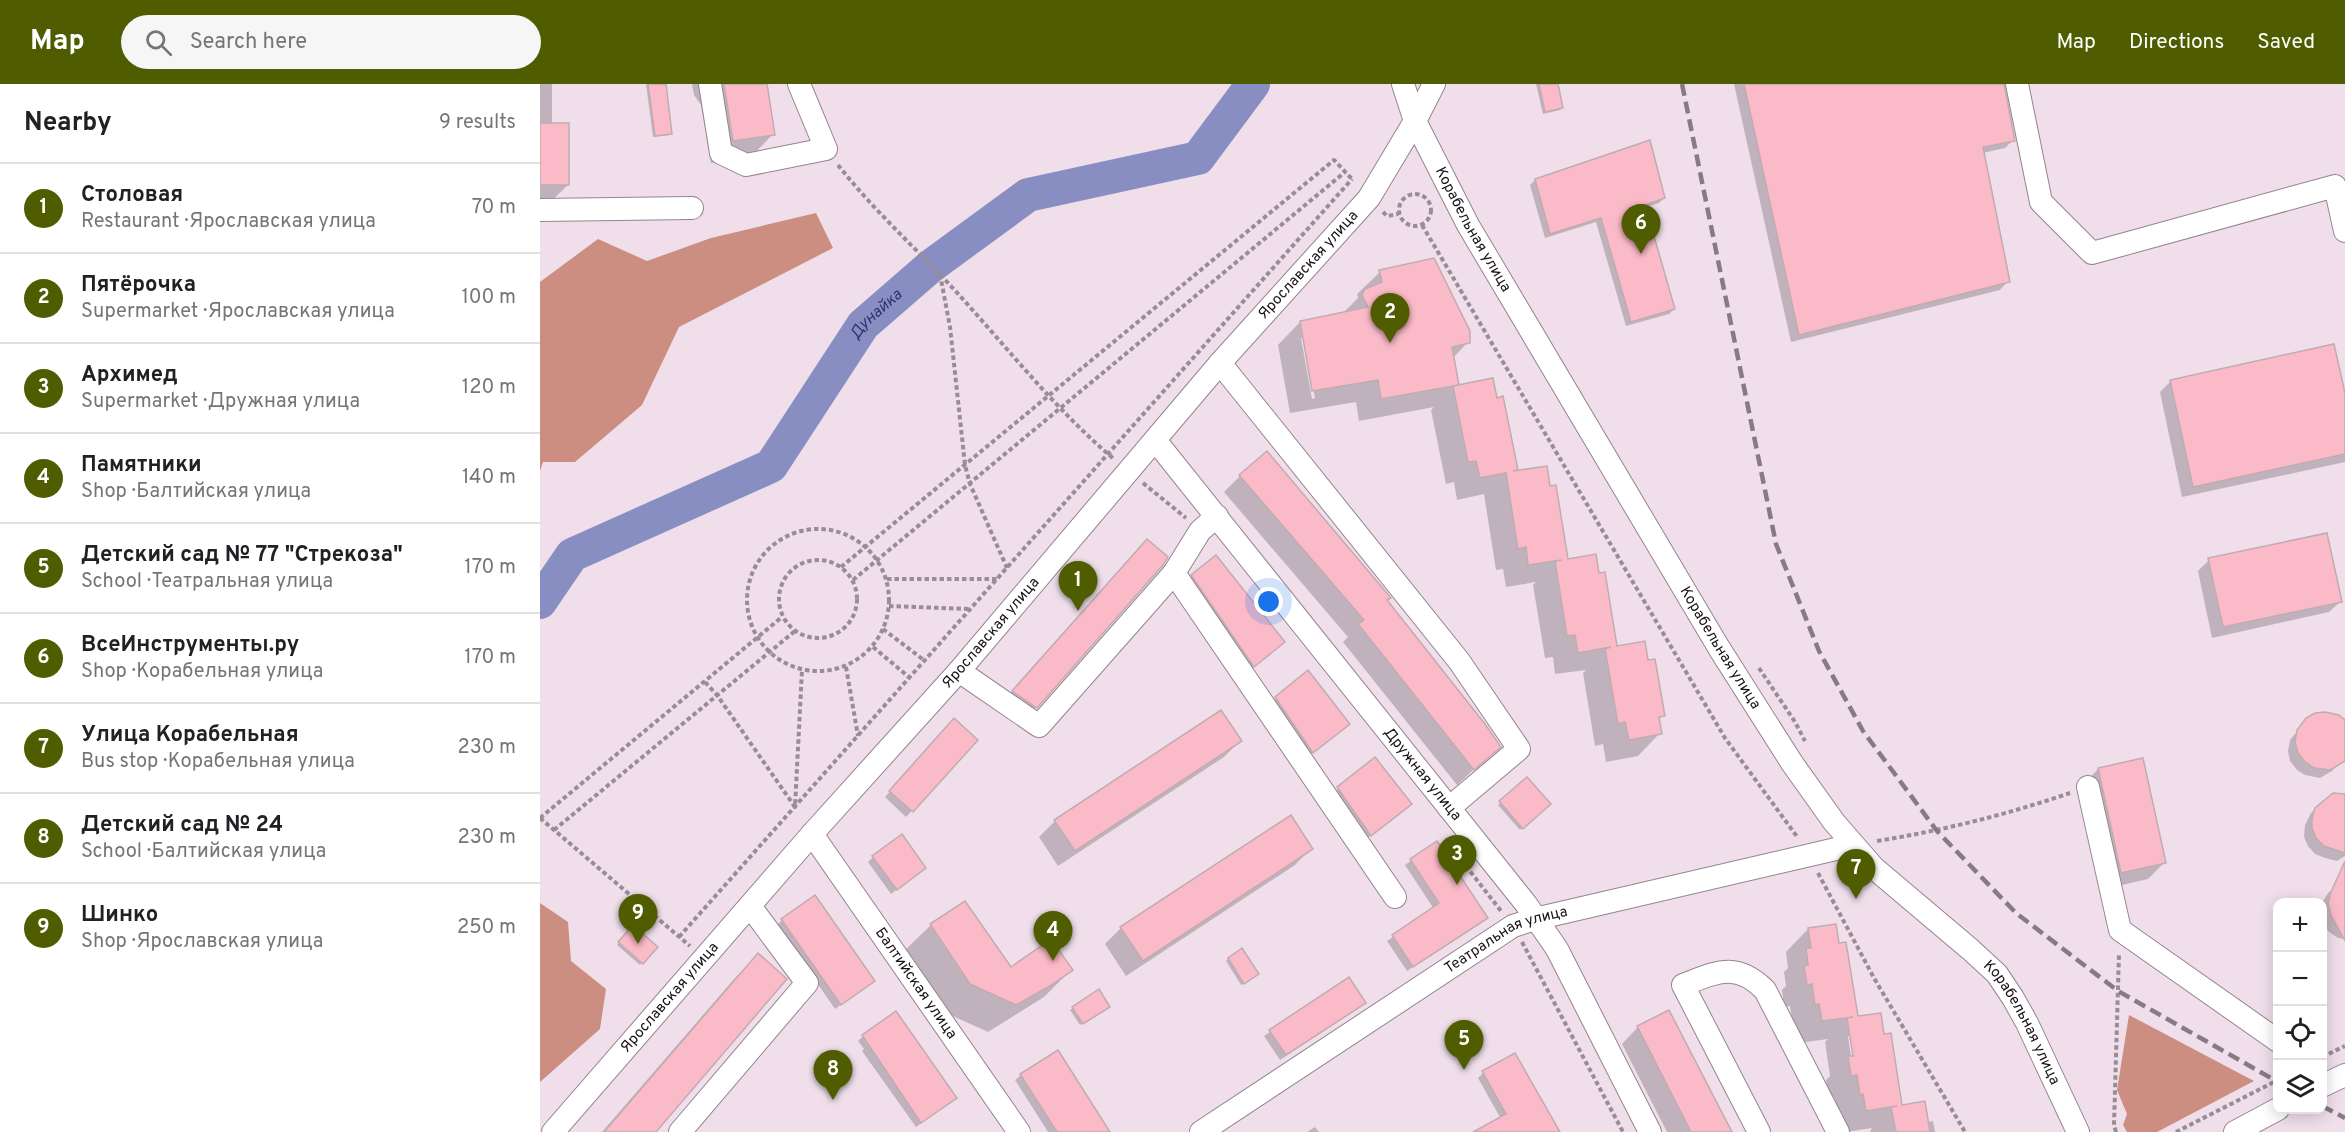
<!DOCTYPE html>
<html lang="en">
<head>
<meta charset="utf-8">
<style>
	body { margin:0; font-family:Overpass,sans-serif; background:#f6f6f6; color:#202124 }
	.controls { position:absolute; right:18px; bottom:18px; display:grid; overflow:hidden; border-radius:12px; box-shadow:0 3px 15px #0003 }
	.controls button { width:54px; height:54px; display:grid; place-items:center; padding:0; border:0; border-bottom:2px solid #e0e0e0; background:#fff; color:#202124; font:30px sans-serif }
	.you { position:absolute; left:729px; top:518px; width:21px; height:21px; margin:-15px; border:4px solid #fff; border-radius:50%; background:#1a73e8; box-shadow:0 0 0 9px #1a73e833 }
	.badge { display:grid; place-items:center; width:39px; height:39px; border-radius:50%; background:#4f5d00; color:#fff; font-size:20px; font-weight:700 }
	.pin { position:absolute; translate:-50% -50px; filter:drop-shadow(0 2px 3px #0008) }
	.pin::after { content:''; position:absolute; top:32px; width:21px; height:18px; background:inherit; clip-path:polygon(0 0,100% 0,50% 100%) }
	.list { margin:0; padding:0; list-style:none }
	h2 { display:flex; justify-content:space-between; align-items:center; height:78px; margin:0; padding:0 24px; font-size:26px }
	h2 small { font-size:20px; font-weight:400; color:#757577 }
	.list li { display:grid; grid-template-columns:39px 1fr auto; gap:18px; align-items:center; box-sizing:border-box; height:90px; padding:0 24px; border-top:2px solid #e0e0e0 }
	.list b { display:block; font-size:22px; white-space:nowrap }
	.list p { margin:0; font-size:20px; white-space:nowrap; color:#757577 }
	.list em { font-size:20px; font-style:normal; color:#757577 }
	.icon { flex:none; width:33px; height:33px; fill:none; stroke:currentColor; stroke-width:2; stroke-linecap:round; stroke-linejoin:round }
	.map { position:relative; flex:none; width:1805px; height:1048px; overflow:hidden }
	header { display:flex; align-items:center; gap:36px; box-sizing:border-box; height:84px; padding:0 30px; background:#4f5d00; color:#fff }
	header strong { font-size:28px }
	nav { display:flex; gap:33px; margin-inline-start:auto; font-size:21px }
	.search { width:420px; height:54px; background:#f6f6f6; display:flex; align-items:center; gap:15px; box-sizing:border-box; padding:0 21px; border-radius:33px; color:#757577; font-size:22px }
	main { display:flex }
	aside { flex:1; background:#fff }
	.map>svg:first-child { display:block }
	.forest { fill:#cb8e80 }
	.shadow { fill:#0003; fill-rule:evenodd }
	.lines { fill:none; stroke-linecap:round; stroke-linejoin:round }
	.river { stroke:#888ec1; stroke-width:34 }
	.building { fill:#fbbac7; stroke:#c0acb0; stroke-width:1.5 }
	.minor-casing { stroke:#93848f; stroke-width:24 }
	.path { stroke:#998c95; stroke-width:4; stroke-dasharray:4.5 3; stroke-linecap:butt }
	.minor { stroke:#fff; stroke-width:22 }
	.rail { stroke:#877b83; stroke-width:4.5; stroke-dasharray:12 6; stroke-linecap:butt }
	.labels { text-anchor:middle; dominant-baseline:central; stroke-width:6; stroke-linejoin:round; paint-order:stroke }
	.street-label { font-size:15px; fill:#181216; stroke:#f0dfeb }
	.water-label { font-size:16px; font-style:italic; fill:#323372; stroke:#f0dfeb }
</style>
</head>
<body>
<header>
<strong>Map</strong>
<div class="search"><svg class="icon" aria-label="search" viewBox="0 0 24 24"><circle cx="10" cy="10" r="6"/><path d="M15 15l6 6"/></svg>Search here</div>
<nav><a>Map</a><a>Directions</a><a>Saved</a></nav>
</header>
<main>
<aside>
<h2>Nearby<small>9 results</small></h2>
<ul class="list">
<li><span class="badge">1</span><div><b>Столовая</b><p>Restaurant · Ярославская улица</p></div><em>70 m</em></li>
<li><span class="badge">2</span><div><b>Пятёрочка</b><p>Supermarket · Ярославская улица</p></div><em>100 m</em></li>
<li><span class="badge">3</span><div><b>Архимед</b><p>Supermarket · Дружная улица</p></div><em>120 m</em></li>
<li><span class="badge">4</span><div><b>Памятники</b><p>Shop · Балтийская улица</p></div><em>140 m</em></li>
<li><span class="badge">5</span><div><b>Детский сад № 77 &quot;Стрекоза&quot;</b><p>School · Театральная улица</p></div><em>170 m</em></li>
<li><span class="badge">6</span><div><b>ВсеИнструменты.ру</b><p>Shop · Корабельная улица</p></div><em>170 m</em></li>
<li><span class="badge">7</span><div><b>Улица Корабельная</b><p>Bus stop · Корабельная улица</p></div><em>230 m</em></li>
<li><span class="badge">8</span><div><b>Детский сад № 24</b><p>School · Балтийская улица</p></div><em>230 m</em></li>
<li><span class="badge">9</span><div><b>Шинко</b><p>Shop · Ярославская улица</p></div><em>250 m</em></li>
</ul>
</aside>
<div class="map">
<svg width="1805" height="1048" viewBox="0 0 1805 1048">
	<rect width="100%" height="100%" fill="#f0dfeb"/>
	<!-- forest -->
	<g class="forest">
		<polygon points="276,129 293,164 139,243 102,321 35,378 3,378 0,387 0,198 58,155 107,177 171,154"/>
		<polygon points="0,819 28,838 31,877 66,905 60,945 0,998"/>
		<polygon points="1589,931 1714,997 1617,1048 1587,1048 1583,1041 1587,1030 1577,1006"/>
	</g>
	<!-- shadow -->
	<g class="shadow">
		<polygon points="0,0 12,0 12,40 28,101 5,123 0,123"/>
		<polygon points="106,0 124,0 131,49 129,51 113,53"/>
		<polygon points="152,0 225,0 233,50 211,73 171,79 161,21 154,11"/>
		<polygon points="996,0 1016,0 1022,24 1020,26 1003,30"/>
		<polygon points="1194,0 1463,0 1473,56 1465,64 1443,69 1468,197 1460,206 1251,258"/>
		<polygon points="995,96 1124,114 1119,119 1104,124 1134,225 1129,230 1086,242 1056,138 1005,154 990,101"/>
		<path d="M840,188L928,258L913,274L918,303L977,386L974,389L1076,564L1107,578L1123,631L1118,636L1120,649L1098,672L1066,678L1063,660L1055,662L1043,589L1046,586L1015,590L1013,573L1005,574L993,501L996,498L966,503L963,485L956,486L944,410L917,416L914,398L906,400L891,326L894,323L819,337L816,318L750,329L738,261L760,238L802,230L818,214L817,210ZM761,254H764L775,314L772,315Z"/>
		<polygon points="1631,297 1805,316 1805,378 1642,413 1620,308"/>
		<polygon points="700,392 846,517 959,662 917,701 803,558 808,553 684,408"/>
		<polygon points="596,468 496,623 485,634 462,619"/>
		<polygon points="1669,476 1801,517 1789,528 1672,554 1658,487"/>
		<polygon points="652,492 738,563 708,587 647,497"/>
		<polygon points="736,614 803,645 767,673 731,619"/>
		<polygon points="1767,636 1805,638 1805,673 1792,687 1780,694 1765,691 1757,686 1750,677 1748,667 1750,656"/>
		<polygon points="409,642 436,656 366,733 345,713"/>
		<polygon points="700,657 684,673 518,782 499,753 515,737"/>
		<polygon points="835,675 865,725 825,756 792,710"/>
		<polygon points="1558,685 1624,779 1608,795 1565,805 1542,702"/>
		<polygon points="987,695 1009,720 980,746 958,721"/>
		<polygon points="1805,712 1805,772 1797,777 1785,774 1775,770 1768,762 1764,753 1765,741 1771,729 1780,720"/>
		<polygon points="896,759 946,834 867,887 847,857 894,825 865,781"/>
		<polygon points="771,764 755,781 586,892 565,860 581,844"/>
		<polygon points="333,773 384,784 351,810 328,778"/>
		<polygon points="1805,795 1805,855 1798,854 1789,848 1783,839 1782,832 1782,819 1788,809"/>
		<polygon points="242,836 333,897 295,925 237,841"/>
		<polygon points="391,841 471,885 531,886 504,913 448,948 402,927 363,868"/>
		<polygon points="93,843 116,863 100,881 77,861"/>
		<path d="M1268,845L1298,861L1316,934L1361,1023L1387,1038L1393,1037L1395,1048H1330L1332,1044L1306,1048L1297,1033L1294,1013H1289L1286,996L1290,992L1285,958L1288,955L1259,959L1257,942H1253L1250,922L1244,923L1242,906L1246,902L1244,888L1248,884L1246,868ZM1308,952H1311L1315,979H1312Z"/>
		<polygon points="218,871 114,1048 62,1048 195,894"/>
		<polygon points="688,875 715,892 701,901 686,877"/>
		<polygon points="808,895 818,924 740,976 724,952"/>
		<polygon points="533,924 566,925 540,941 530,926"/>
		<polygon points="1098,943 1190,1048 1127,1048 1082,960"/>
		<polygon points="323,952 415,1014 376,1043 322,967 324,965 318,957"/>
		<polygon points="943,989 1018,1048 936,1048 961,1035 938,994"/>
		<polygon points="481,991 569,1048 508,1048 475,996"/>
		<polygon points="775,1043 779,1048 767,1048"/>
	</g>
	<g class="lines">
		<!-- river -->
		<path class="river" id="s1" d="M0,518L32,471L231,382L323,241L391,182L488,111L658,74L713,0"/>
	</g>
	<!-- building -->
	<g class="building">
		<polygon points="108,0 126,0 132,50 115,52"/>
		<polygon points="184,0 227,0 235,51 193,57"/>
		<polygon points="999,0 1018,0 1023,24 1005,28"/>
		<polygon points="1204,0 1464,0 1475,57 1443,63 1470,198 1259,251"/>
		<rect x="0" y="39" width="29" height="62"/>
		<polygon points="1110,56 1125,114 1105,121 1135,225 1091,238 1061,134 1010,150 995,95"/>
		<polygon points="894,174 930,247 930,259 912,263 919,301 841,315 838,296 772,307 760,237 828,223 822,211 825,205 842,198 839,186"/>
		<polygon points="1794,260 1805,309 1805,370 1653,403 1630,296"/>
		<polygon points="953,294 957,314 963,312 978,386 973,387 1007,382 1010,402 1016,401 1028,475 1056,470 1059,489 1065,488 1077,562 1105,557 1108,576 1115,575 1125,632 1119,633 1122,650 1089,656 1085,638 1078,640 1065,565 1071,563 1038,569 1035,551 1027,552 1015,477 1022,476 988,481 986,463 978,465 966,389 940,394 936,377 928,378 913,302"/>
		<polygon points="727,367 851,514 847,516 945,640 961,663 934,686 818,540 824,536 699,391"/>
		<polygon points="1787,449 1802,518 1683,543 1668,474"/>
		<polygon points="607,455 628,473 623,481 497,624 472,607"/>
		<polygon points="676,471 745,558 714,583 651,491"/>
		<polygon points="768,586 810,640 773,669 735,613"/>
		<polygon points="681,626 702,657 535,767 514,736"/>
		<polygon points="1785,628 1799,631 1805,636 1805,677 1790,686 1774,684 1765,678 1758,669 1755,658 1757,646 1766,634 1775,629"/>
		<polygon points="414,634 438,656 373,728 349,707"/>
		<polygon points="835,673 872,720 831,752 797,703"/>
		<polygon points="1603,674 1626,779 1581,789 1558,684"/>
		<polygon points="987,693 1011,720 983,745 959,717"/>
		<polygon points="1793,709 1805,710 1805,769 1784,762 1776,754 1772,744 1772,735 1775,724"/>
		<polygon points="751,731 773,765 603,877 580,843"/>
		<polygon points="362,750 386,784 357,806 332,772"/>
		<polygon points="897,757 948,834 873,883 852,851 899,819 870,775"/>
		<polygon points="1805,777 1805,857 1791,831 1788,820 1791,808"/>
		<polygon points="275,811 335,897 301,921 241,835"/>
		<polygon points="425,817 471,883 511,855 533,886 510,902 476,921 430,900 390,840"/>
		<polygon points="1296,840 1299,859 1306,858 1318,932 1341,929 1344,950 1351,949 1362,1021 1385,1017 1390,1048 1356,1048 1351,1023 1357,1022 1326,1027 1323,1010 1320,1011 1317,991 1311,992 1308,972 1313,972 1307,934 1313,933 1282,937 1279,920 1275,921 1272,900 1267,901 1264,882 1268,881 1266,864 1271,864 1268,844"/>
		<polygon points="93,841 118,863 103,880 78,858"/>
		<polygon points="702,864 719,890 704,900 688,874"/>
		<polygon points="218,869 247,895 116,1048 64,1048"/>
		<polygon points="809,893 826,919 746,971 729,946"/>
		<polygon points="559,905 570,923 543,940 532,923"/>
		<polygon points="1129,926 1192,1048 1151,1048 1097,942"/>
		<polygon points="356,927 417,1014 381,1039 322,951"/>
		<polygon points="518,966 570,1048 517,1048 480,990"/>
		<polygon points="975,969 1020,1048 933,1048 966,1030 942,987"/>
	</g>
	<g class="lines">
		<defs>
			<g id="minor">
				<polyline points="170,0 181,69 206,81 286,65 259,0"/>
				<path id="s2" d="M863,0L875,37L928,141L1179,564L1252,679L1294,738L1334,784L1431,866L1457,890L1473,914L1487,939L1538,1048"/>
				<polyline points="1477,0 1501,118 1552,169 1795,102 1805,147"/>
				<polyline points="0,126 152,124"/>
				<polyline points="680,279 919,577 979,665 909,724"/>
				<path id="s3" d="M615,356L986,820L1017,865L1110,1048"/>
				<polyline points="634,489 855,813"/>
				<polyline points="419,587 499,642 634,489 660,447 677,432"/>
				<polyline points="1548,703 1580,846 1738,957"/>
				<path id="s4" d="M272,750L479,1048"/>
				<polyline points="1782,1002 1805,991"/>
				<path id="s5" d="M13,1048L272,750L419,587L680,279L829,114L875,37L894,0"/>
				<polyline points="140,1048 267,899 210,822"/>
				<path id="s6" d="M661,1048L973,842L995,835L1313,761"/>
				<path d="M1219,1048L1143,901C1177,888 1196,877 1225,906L1298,1048"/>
				<polyline points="1695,1048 1738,1025"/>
			</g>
		</defs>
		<!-- minor casing -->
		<use href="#minor" class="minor-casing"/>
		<!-- path -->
		<g class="path">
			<path d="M298,81C335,128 380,168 420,212C469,266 518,328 574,375"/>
			<circle cx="875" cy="126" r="16"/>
			<polyline points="843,128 847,132 858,130"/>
			<polyline points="882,141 1185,654 1258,754"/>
			<polyline points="400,190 410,243 425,381 430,400 467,484"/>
			<polyline points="603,399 646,434"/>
			<circle cx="278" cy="516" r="71"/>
			<circle cx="278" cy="515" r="39"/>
			<polyline points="301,483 794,76 813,96"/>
			<polyline points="347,495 457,495"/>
			<polyline points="313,496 805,88"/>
			<polyline points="349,522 429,525"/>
			<polyline points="343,545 385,577"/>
			<polyline points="333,563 370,594"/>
			<polyline points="306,583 318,652"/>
			<polyline points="1219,584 1255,638 1265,657"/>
			<polyline points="165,598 177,611 255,723 262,586"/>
			<polyline points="0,734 242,533"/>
			<polyline points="0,734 150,862"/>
			<polyline points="14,746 255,547"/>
			<path d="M1337,757C1405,746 1465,731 1530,709"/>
			<polyline points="912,764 961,827"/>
			<polyline points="1278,789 1334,894 1425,1048"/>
			<polyline points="139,853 812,95"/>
			<polyline points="982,858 1083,1048"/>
			<polyline points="1782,973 1805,962"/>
			<polyline points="1576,1048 1574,1041 1579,869"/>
			<polyline points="1636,1048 1738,996"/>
		</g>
		<!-- minor -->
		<use href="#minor" class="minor"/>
		<!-- rail -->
		<g class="rail">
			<polyline points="1142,0 1236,460 1279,567 1323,647 1397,747 1476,829 1578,907 1738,998"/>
			<polyline points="1782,1022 1805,1034"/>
		</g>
	</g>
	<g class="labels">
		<!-- street labels -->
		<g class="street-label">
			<text stroke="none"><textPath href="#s2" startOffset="162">Корабельная улица</textPath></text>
			<text stroke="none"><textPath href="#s5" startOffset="1150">Ярославская улица</textPath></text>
			<text stroke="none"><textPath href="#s5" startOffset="664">Ярославская улица</textPath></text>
			<text stroke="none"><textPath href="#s2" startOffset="648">Корабельная улица</textPath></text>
			<text stroke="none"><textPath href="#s3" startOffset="428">Дружная улица</textPath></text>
			<text stroke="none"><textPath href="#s6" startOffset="362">Театральная улица</textPath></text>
			<text stroke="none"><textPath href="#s4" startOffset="182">Балтийская улица</textPath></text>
			<text stroke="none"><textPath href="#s5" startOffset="178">Ярославская улица</textPath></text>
			<text stroke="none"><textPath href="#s2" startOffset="1134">Корабельная улица</textPath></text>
		</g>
		<!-- water labels -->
		<g class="water-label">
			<text stroke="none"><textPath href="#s1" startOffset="460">Дунайка</textPath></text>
		</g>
	</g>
</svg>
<div class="controls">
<button>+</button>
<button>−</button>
<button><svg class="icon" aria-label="locate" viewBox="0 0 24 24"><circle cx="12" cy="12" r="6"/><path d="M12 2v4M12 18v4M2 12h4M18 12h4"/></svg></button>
<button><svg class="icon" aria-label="layers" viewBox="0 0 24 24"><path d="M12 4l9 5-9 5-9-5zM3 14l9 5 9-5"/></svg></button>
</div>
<div class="you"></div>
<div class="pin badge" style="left:538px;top:527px">1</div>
<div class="pin badge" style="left:850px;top:259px">2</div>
<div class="pin badge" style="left:917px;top:801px">3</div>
<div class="pin badge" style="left:513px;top:877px">4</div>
<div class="pin badge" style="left:924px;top:986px">5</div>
<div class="pin badge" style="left:1101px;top:170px">6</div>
<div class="pin badge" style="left:1316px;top:815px">7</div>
<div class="pin badge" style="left:293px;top:1016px">8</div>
<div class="pin badge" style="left:98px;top:860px">9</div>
</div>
</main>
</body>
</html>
